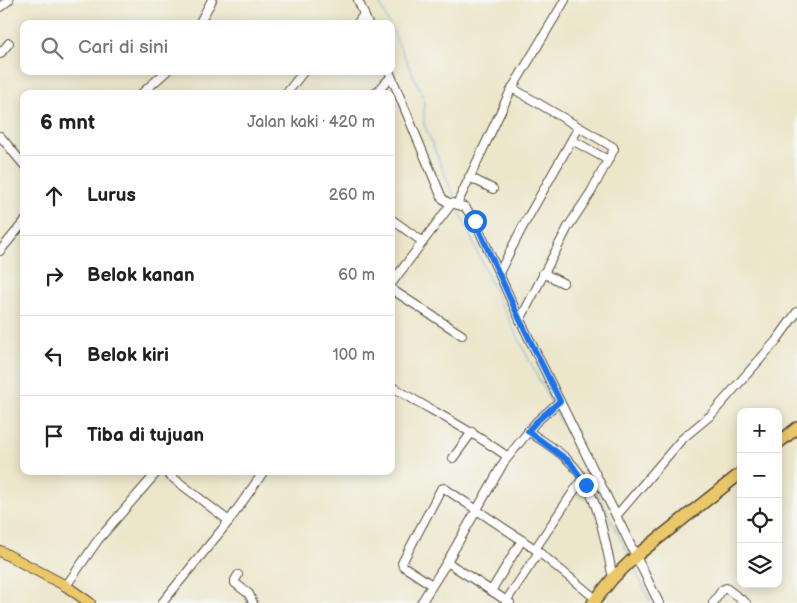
<!DOCTYPE html>
<html lang="id">
<head>
<meta charset="utf-8">
<style>
	body { margin:0; font-family:"Balsamiq Sans",sans-serif; background:#f6f6f6; color:#202124 }
	.controls { position:absolute; right:15px; bottom:15px; display:grid; overflow:hidden; border-radius:10px; box-shadow:0 2px 12px #0003 }
	.controls button { width:45px; height:45px; display:grid; place-items:center; padding:0; border:0; border-bottom:1px solid #e0e0e0; background:#fff; color:#202124; font:25px sans-serif }
	.stop { position:absolute; width:15px; height:15px; margin:-11px; border:4px solid #1a73e8; border-radius:50%; background:#fff }
	.stop.end { background:#1a73e8; border-color:#fff; box-shadow:0 1px 5px #0008 }
	.list { margin:0; padding:0; list-style:none }
	h2 { display:flex; justify-content:space-between; align-items:center; height:65px; margin:0; padding:0 20px; font-size:21px }
	h2 small { font-size:16px; font-weight:400; color:#757577 }
	.list li { display:grid; grid-template-columns:32px 1fr auto; gap:15px; align-items:center; box-sizing:border-box; height:80px; padding:0 20px; border-top:1px solid #e0e0e0 }
	.list b { display:block; font-size:19px; white-space:nowrap }
	.list em { font-size:16px; font-style:normal; color:#757577 }
	.icon { flex:none; width:28px; height:28px; fill:none; stroke:currentColor; stroke-width:2; stroke-linecap:round; stroke-linejoin:round }
	.map { position:relative; flex:none; width:797px; height:603px; overflow:hidden }
	.search { position:absolute; background:#fff; box-shadow:0 2px 12px #0003; left:20px; top:20px; width:375px; height:55px; display:flex; align-items:center; gap:12px; box-sizing:border-box; padding:0 18px; border-radius:10px; color:#757577; font-size:19px }
	.panel { position:absolute; background:#fff; box-shadow:0 2px 12px #0003; left:20px; top:90px; width:375px; height:385px; border-radius:10px }
	.map>svg:first-child { display:block }
	.lines { fill:none; stroke-linecap:round; stroke-linejoin:round }
	.stream { stroke:#64a8d9; stroke-width:1 }
	.minor-casing { stroke:#564638; stroke-width:10 }
	.major-casing { stroke:#564638; stroke-width:12 }
	.highway-casing { stroke:#564638; stroke-width:14 }
	.minor { stroke:#fff; stroke-width:8 }
	.major { stroke:#eac769; stroke-width:10 }
	.highway { stroke:#eac769; stroke-width:11 }
	.route { stroke:#1a73e8; stroke-width:6 }
</style>
</head>
<body>
<div class="map">
<svg width="797" height="603" viewBox="0 0 797 603">
	<rect width="100%" height="100%" fill="#f6f6f2"/>
	<filter id="ink" filterUnits="userSpaceOnUse"><feTurbulence type="fractalNoise" baseFrequency=".02" numOctaves="2"/><feDisplacementMap in="SourceGraphic" scale="10" xChannelSelector="R" yChannelSelector="G"/><feConvolveMatrix kernelMatrix="1 2 1 2 8 2 1 2 1" color-interpolation-filters="sRGB"/></filter>
	<filter id="wash" filterUnits="userSpaceOnUse"><feTurbulence type="fractalNoise" baseFrequency=".0096" numOctaves="4" result="noise"/><feDisplacementMap in="SourceGraphic" scale="20" xChannelSelector="R" yChannelSelector="G"/><feGaussianBlur stdDeviation="1.12" result="paint"/><feColorMatrix in="noise" values="0 0 0 0 0 0 0 0 0 0 0 0 0 0 0 0 0 1.4 0 .05"/><feComposite in="paint" operator="in"/></filter>
	<g filter="url(#wash)">
		<rect width="100%" height="100%" fill="#ece6ca"/>
		<g class="lines">
			<!-- stream -->
			<g class="stream">
				<polyline points="378,0 389,24"/>
				<polyline points="391,28 424,98 424,124 455,199"/>
				<polyline points="459,210 496,294 552,405"/>
				<polyline points="555,410 629,556"/>
				<polyline points="634,567 651,603"/>
			</g>
		</g>
	</g>
	<g filter="url(#ink)">
		<g class="lines">
			<defs>
				<g id="minor">
					<polyline points="358,0 368,24"/>
					<polyline points="0,7 9,0"/>
					<polyline points="199,24 212,0"/>
					<polyline points="357,24 364,14"/>
					<polyline points="0,54 9,43"/>
					<polyline points="389,71 442,198 447,202 465,207 475,221 520,320 659,603"/>
					<polyline points="512,88 613,147 614,149 591,192 568,227 520,320"/>
					<polyline points="141,94 167,71"/>
					<polyline points="286,94 304,71"/>
					<polyline points="375,94 391,77"/>
					<polyline points="0,136 24,165"/>
					<polyline points="572,140 608,160"/>
					<polyline points="469,177 493,189"/>
					<polyline points="457,204 510,92 565,0"/>
					<polyline points="391,219 423,242"/>
					<polyline points="0,251 24,222"/>
					<polyline points="499,273 522,228 579,127"/>
					<polyline points="543,273 563,283"/>
					<polyline points="391,284 452,203"/>
					<polyline points="391,289 462,335"/>
					<path d="M391,386C430,410 471,430 508,457"/>
					<path d="M528,431C542,441 557,449 569,461C598,489 605,541 613,578"/>
					<polyline points="453,458 472,432"/>
					<polyline points="164,471 229,521"/>
					<polyline points="617,515 682,439 711,415 776,341 797,312"/>
					<polyline points="535,549 582,479"/>
					<polyline points="447,562 510,603"/>
					<polyline points="238,575 235,580 235,583 249,594 253,603"/>
					<polyline points="432,585 403,566 402,563 441,489 444,488 535,549 596,599"/>
					<polyline points="66,586 98,540 158,471"/>
					<polyline points="491,591 522,540"/>
					<polyline points="506,601 539,552"/>
					<polyline points="162,603 229,521 264,471"/>
					<polyline points="421,603 447,562 504,462 536,422 560,401"/>
					<polyline points="713,603 722,590 726,588 746,603"/>
				</g>
				<polyline id="major" points="0,551 66,586 90,603"/>
				<g id="highway">
					<polyline points="778,443 797,428"/>
					<polyline points="593,603 613,578 636,556 741,473"/>
				</g>
			</defs>
			<!-- minor casing -->
			<use href="#minor" class="minor-casing"/>
			<!-- major casing -->
			<use href="#major" class="major-casing"/>
			<!-- highway casing -->
			<use href="#highway" class="highway-casing"/>
			<!-- minor -->
			<use href="#minor" class="minor"/>
			<!-- major -->
			<use href="#major" class="major"/>
			<!-- highway -->
			<use href="#highway" class="highway"/>
		</g>
	</g>
	<g class="lines" filter="url(#ink)">
		<!-- route -->
		<polyline class="route" points="475,221 520,320 560,401 536,422 528,431 570,462 586,485"/>
	</g>
</svg>
<div class="controls">
<button>+</button>
<button>−</button>
<button><svg class="icon" aria-label="locate" viewBox="0 0 24 24"><circle cx="12" cy="12" r="6"/><path d="M12 2v4M12 18v4M2 12h4M18 12h4"/></svg></button>
<button><svg class="icon" aria-label="layers" viewBox="0 0 24 24"><path d="M12 4l9 5-9 5-9-5zM3 14l9 5 9-5"/></svg></button>
</div>
<div class="stop" style="left:475px;top:221px"></div>
<div class="stop end" style="left:586px;top:485px"></div>
<div class="search"><svg class="icon" aria-label="search" viewBox="0 0 24 24"><circle cx="10" cy="10" r="6"/><path d="M15 15l6 6"/></svg>Cari di sini</div>
<section class="panel">
<h2>6 mnt<small>Jalan kaki · 420 m</small></h2>
<ul class="list">
<li><svg class="icon" aria-label="ahead" viewBox="0 0 24 24"><path d="M12 20V5M6 11l6-6 6 6"/></svg><div><b>Lurus</b></div><em>260 m</em></li>
<li><svg class="icon" aria-label="right" viewBox="0 0 24 24"><path d="M7 20v-9h11M14 6l5 5-5 5"/></svg><div><b>Belok kanan</b></div><em>60 m</em></li>
<li><svg class="icon" aria-label="left" viewBox="0 0 24 24"><path d="M17 20v-9H6M10 6l-5 5 5 5"/></svg><div><b>Belok kiri</b></div><em>100 m</em></li>
<li><svg class="icon" aria-label="arrive" viewBox="0 0 24 24"><path d="M6 21V4h12l-3 4 3 4H6"/></svg><div><b>Tiba di tujuan</b></div></li>
</ul>
</section>
</div>
</body>
</html>
